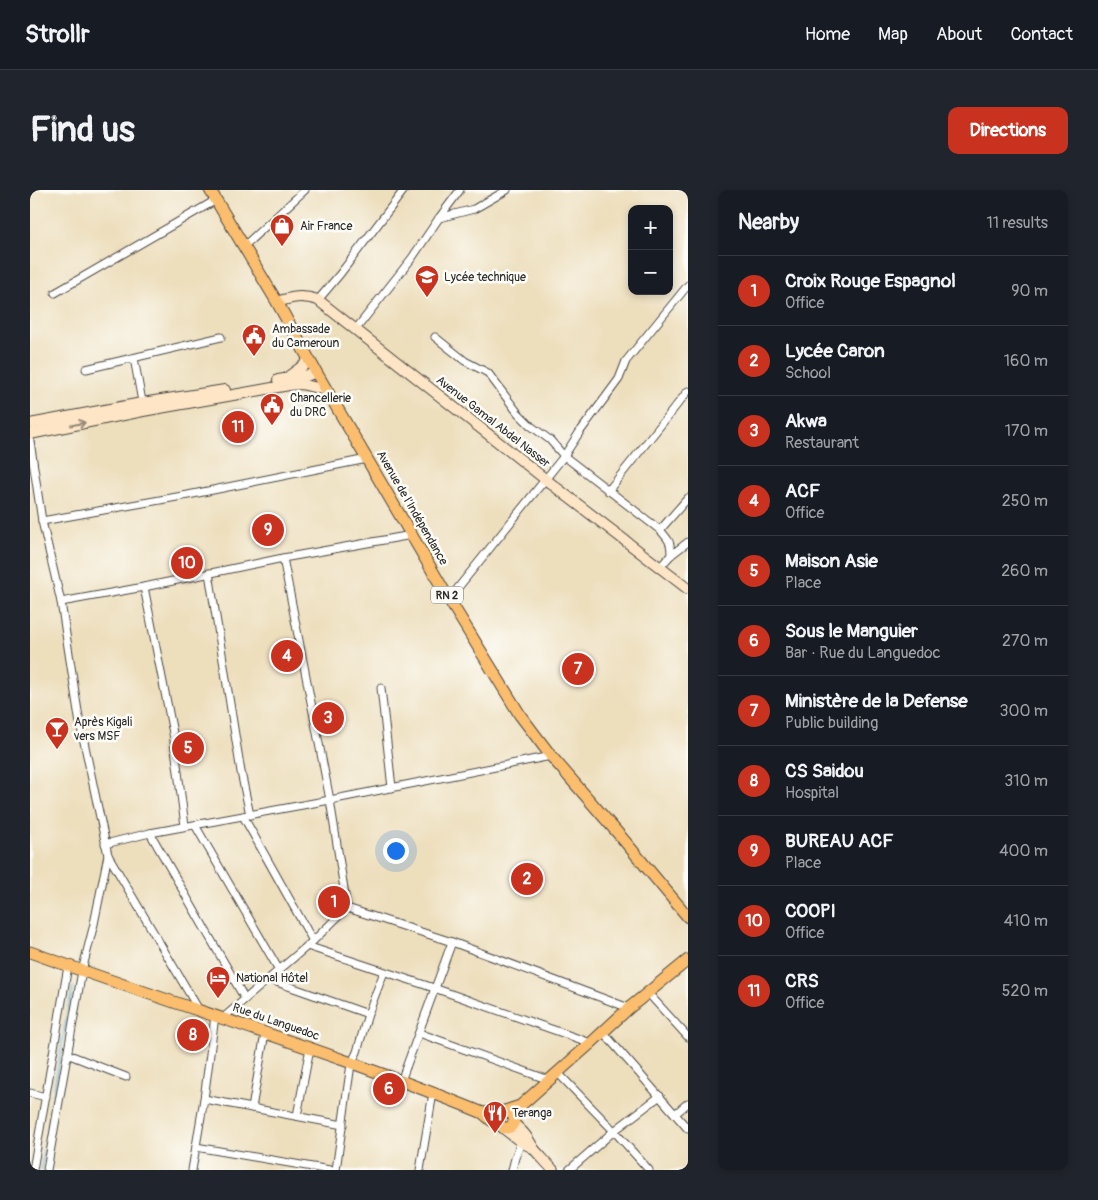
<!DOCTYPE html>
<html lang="en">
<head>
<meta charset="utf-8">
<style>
	body { margin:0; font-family:Pangolin,sans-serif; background:#20242c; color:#f1f3f6 }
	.controls { position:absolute; right:15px; top:15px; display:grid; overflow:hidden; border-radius:10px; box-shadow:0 2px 8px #0003 }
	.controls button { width:45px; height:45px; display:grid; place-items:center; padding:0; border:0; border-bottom:1px solid #363941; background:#171b24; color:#f1f3f6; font:25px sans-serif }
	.you { position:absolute; left:365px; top:660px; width:18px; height:18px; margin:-12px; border:4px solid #fff; border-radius:50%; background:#1a73e8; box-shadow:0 0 0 8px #1a73e833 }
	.badge { display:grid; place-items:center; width:32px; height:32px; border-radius:50%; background:#c8321e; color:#fff; font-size:16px; font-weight:700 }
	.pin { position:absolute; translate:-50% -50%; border:2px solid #fff; box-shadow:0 1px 5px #0006 }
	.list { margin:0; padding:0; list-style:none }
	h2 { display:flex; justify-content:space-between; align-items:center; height:65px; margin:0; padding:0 20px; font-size:21px }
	h2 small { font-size:16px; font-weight:400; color:#9ea1a6 }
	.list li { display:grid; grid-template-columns:32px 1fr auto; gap:15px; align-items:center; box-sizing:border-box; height:70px; padding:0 20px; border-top:1px solid #363941 }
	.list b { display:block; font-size:19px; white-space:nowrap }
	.list p { margin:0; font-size:16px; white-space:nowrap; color:#9ea1a6 }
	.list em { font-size:16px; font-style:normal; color:#9ea1a6 }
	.map { position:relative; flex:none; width:658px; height:980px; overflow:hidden; border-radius:10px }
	header { display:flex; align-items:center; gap:30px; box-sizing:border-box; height:70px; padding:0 25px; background:#171b24; border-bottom:1px solid #363941 }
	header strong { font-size:24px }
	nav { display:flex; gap:28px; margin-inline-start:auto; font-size:18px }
	.intro { display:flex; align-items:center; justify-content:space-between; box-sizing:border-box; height:120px; padding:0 30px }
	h1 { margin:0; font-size:35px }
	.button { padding:12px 22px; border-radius:10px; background:#c8321e; color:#fff; font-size:18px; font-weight:700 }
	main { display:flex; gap:30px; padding:0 30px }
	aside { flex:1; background:#171b24; border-radius:10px; box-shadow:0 2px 8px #0003 }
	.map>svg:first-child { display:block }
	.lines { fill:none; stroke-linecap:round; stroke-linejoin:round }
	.stream { stroke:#5badd6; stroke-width:2 }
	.street-casing { stroke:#484641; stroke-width:9 }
	.secondary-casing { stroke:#484641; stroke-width:12 }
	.primary-casing { stroke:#484641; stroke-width:13 }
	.street { stroke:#fff; stroke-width:7 }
	.secondary { stroke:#fde5c5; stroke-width:10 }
	.primary { stroke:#fbbd6e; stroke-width:11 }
	.oneway { stroke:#948878 }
	.labels { text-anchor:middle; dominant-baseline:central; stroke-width:5; stroke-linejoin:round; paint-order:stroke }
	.shield { fill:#fdfcf7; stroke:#6a6a68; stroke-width:1 }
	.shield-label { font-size:11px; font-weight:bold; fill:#2b2b2b }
	.poi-label { font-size:12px; fill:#2b2b2b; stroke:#fdfcf7; text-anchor:start }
	.street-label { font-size:12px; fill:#2b2b2b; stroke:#fdfcf7 }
</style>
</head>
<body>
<header>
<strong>Strollr</strong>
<nav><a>Home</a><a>Map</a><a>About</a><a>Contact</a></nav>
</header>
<div class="intro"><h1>Find us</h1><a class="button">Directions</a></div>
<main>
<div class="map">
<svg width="658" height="980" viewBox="0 0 658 980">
	<rect width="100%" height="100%" fill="#fdfcf7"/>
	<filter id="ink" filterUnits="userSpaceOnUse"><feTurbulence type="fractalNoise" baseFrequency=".02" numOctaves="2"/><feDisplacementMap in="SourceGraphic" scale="10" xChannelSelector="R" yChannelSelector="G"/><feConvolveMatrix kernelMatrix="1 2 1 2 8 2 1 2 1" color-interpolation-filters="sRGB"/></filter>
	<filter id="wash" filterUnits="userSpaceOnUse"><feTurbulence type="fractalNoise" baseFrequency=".0096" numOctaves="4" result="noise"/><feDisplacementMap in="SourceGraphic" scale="20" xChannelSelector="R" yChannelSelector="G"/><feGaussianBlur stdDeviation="1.12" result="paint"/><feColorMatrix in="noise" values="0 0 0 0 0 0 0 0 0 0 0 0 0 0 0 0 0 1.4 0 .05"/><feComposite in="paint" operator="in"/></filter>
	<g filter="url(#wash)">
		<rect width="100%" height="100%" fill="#eddebc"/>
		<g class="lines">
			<!-- stream -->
			<polyline class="stream" points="11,980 35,835 43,797"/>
		</g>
	</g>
	<g filter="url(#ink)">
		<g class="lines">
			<defs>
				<g id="street">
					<polyline points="409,28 444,19 477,0"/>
					<polyline points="214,56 275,0"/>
					<polyline points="25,103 186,10"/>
					<polyline points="288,110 310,84 374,0"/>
					<polyline points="326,139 382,68 409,28 430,0"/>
					<path d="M405,147L435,171L458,183L488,223L501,236L520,250L534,266L630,340C639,350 641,352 641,365"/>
					<polyline points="104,168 113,217"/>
					<polyline points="56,179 191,147"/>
					<polyline points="0,251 12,331 31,412 49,528 78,665 169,820"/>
					<polyline points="578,301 658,201"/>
					<polyline points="12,331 158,305 337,269"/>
					<polyline points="630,340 658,308"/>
					<polyline points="253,368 300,610 317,718"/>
					<polyline points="630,377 641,365 658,352"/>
					<polyline points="179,383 211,582 220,625"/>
					<polyline points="114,397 143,543 155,636"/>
					<polyline points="419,409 534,266 549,243 589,189 596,171 658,95"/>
					<polyline points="31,412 114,397 253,368 382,345"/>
					<polyline points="351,498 362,598"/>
					<polyline points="213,626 283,751"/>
					<polyline points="165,635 249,780"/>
					<polyline points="120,643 215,809"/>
					<polyline points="75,654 120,643 300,610 521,566"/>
					<polyline points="317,718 422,752 599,818"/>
					<polyline points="277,756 404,798 561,853"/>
					<polyline points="238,789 338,824"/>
					<polyline points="617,802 658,847"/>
					<polyline points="193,828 283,751 317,718"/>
					<polyline points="573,842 658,939"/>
					<polyline points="389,843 519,890"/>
					<polyline points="37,864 96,887"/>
					<polyline points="528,883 584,941 619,980"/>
					<polyline points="371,891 422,752"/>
					<polyline points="0,903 16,907"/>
					<polyline points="174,909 313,935"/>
					<polyline points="222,918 235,843"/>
					<polyline points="645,924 658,913"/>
					<polyline points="267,926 280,858"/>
					<polyline points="166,957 300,980"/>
					<polyline points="3,980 38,776"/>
					<polyline points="17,980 52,781 64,734 78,665"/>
					<polyline points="162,980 174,909 185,826"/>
					<polyline points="306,980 321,874 327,862 338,824 354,782"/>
					<polyline points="390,980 403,903"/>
					<polyline points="482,980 485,968 491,952"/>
					<polyline points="539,980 584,941 630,906"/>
				</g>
				<g id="secondary">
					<path d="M247,112C262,107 272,105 288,110L515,289L658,399"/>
					<polyline points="259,186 274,175 279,169"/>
					<polyline points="248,190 279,185 286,182"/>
					<polyline points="0,234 112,213 195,200"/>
					<polyline points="0,244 113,221 259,195 271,194 296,200"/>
					<path d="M484,934C495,943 497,947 504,959C510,966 517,973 523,980"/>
					<polyline points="473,938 491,952 503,958"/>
				</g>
				<g id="primary">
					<polyline points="180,0 247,112 286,182 423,416 490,525 521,566 592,648 658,727"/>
					<path d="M0,762C151,817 304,862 453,923L461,930L469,934"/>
					<polyline points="475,921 490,916 561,853 599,818 658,770"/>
					<path d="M453,923C463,922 477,918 484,926C486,937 476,942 469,934L468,928"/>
				</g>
			</defs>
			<!-- street casing -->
			<use href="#street" class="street-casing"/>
			<!-- secondary casing -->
			<use href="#secondary" class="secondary-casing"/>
			<!-- primary casing -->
			<use href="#primary" class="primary-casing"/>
			<!-- street -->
			<use href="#street" class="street"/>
			<!-- secondary -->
			<use href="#secondary" class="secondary"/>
			<!-- primary -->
			<use href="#primary" class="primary"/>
		</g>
		<!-- one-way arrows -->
		<defs><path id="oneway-shaft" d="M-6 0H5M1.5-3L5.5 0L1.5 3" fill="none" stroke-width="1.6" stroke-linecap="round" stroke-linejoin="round" transform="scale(1.25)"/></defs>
		<use class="oneway" href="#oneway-shaft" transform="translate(48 234) rotate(-11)"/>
	</g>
	<!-- icons -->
	<defs>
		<symbol id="shop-pin" viewBox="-11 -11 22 30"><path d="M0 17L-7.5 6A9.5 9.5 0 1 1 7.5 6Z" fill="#c8321e" stroke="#fdfcf7"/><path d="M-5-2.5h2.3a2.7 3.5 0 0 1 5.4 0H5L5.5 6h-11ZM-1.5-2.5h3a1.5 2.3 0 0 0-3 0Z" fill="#fff"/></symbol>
		<symbol id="school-pin" viewBox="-11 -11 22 30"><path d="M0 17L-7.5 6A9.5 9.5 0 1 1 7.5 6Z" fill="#c8321e" stroke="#fdfcf7"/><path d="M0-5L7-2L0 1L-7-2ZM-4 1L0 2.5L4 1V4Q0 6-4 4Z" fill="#fff"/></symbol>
		<symbol id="civic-pin" viewBox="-11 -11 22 30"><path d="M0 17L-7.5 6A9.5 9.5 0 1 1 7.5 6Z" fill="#c8321e" stroke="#fdfcf7"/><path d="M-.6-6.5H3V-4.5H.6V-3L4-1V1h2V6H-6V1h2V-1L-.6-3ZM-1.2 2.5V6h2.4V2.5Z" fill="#fff"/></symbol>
		<symbol id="bar-pin" viewBox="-11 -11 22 30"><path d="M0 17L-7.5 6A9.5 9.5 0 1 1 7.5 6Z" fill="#c8321e" stroke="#fdfcf7"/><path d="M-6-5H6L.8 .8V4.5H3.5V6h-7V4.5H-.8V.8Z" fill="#fff"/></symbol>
		<symbol id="hotel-pin" viewBox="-11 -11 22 30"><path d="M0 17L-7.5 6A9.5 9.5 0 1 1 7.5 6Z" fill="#c8321e" stroke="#fdfcf7"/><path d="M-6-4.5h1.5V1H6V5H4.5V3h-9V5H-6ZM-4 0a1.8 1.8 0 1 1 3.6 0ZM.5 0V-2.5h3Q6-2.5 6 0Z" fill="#fff"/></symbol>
		<symbol id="restaurant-pin" viewBox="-11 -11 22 30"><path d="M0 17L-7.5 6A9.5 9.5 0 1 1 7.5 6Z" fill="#c8321e" stroke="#fdfcf7"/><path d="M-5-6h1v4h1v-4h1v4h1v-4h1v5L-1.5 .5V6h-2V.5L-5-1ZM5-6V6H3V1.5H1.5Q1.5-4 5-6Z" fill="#fff"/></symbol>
	</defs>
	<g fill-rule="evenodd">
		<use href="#shop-pin" x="238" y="22" width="28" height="38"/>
		<use href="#school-pin" x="383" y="73" width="28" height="38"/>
		<use href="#civic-pin" x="210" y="132" width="28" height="38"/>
		<use href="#civic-pin" x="228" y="201" width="28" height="38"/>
		<use href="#bar-pin" x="13" y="525" width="28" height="38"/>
		<use href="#hotel-pin" x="174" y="774" width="28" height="38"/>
		<use href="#restaurant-pin" x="451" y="909" width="28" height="38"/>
	</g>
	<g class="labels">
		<!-- shield labels -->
		<rect class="shield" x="401" y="396.5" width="32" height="17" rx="4"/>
		<g class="shield-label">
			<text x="417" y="405">RN 2</text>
		</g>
		<!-- poi labels -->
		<g class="poi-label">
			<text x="270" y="36">Air France</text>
			<text x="414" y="87">Lycée technique</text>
			<text x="242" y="139">Ambassade<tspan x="242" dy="14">du Cameroun</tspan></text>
			<text x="260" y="208">Chancellerie<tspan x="260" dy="14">du DRC</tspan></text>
			<text x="44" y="532">Après Kigali<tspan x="44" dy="14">vers MSF</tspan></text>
			<text x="206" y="788">National Hôtel</text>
			<text x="482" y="923">Teranga</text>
		</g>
		<!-- street labels -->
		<g class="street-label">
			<text transform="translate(463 232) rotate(38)">Avenue Gamal Abdel Nasser</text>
			<text transform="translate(382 318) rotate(60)">Avenue de l'Indépendance</text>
			<text transform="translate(246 832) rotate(19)">Rue du Languedoc</text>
		</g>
	</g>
</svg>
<div class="controls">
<button>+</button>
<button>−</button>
</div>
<div class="you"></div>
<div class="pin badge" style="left:304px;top:712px">1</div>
<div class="pin badge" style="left:497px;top:689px">2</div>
<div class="pin badge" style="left:298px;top:528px">3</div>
<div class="pin badge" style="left:257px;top:466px">4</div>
<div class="pin badge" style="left:158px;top:558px">5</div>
<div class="pin badge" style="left:359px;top:899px">6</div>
<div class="pin badge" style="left:548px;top:479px">7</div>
<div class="pin badge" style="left:163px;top:845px">8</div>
<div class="pin badge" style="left:238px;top:340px">9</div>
<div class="pin badge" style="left:157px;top:373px">10</div>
<div class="pin badge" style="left:208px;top:237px">11</div>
</div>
<aside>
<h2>Nearby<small>11 results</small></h2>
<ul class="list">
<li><span class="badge">1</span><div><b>Croix Rouge Espagnol</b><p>Office</p></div><em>90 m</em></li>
<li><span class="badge">2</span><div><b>Lycée Caron</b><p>School</p></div><em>160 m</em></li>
<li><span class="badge">3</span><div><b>Akwa</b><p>Restaurant</p></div><em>170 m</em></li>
<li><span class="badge">4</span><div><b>ACF</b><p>Office</p></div><em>250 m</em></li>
<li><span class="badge">5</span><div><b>Maison Asie</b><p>Place</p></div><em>260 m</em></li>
<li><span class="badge">6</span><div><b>Sous le Manguier</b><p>Bar · Rue du Languedoc</p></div><em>270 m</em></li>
<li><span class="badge">7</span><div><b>Ministère de la Defense</b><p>Public building</p></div><em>300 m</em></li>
<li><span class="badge">8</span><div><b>CS Saidou</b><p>Hospital</p></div><em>310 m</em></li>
<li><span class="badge">9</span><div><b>BUREAU ACF</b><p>Place</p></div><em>400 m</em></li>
<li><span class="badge">10</span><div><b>COOPI</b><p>Office</p></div><em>410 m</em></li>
<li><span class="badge">11</span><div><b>CRS</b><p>Office</p></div><em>520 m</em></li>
</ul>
</aside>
</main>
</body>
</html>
